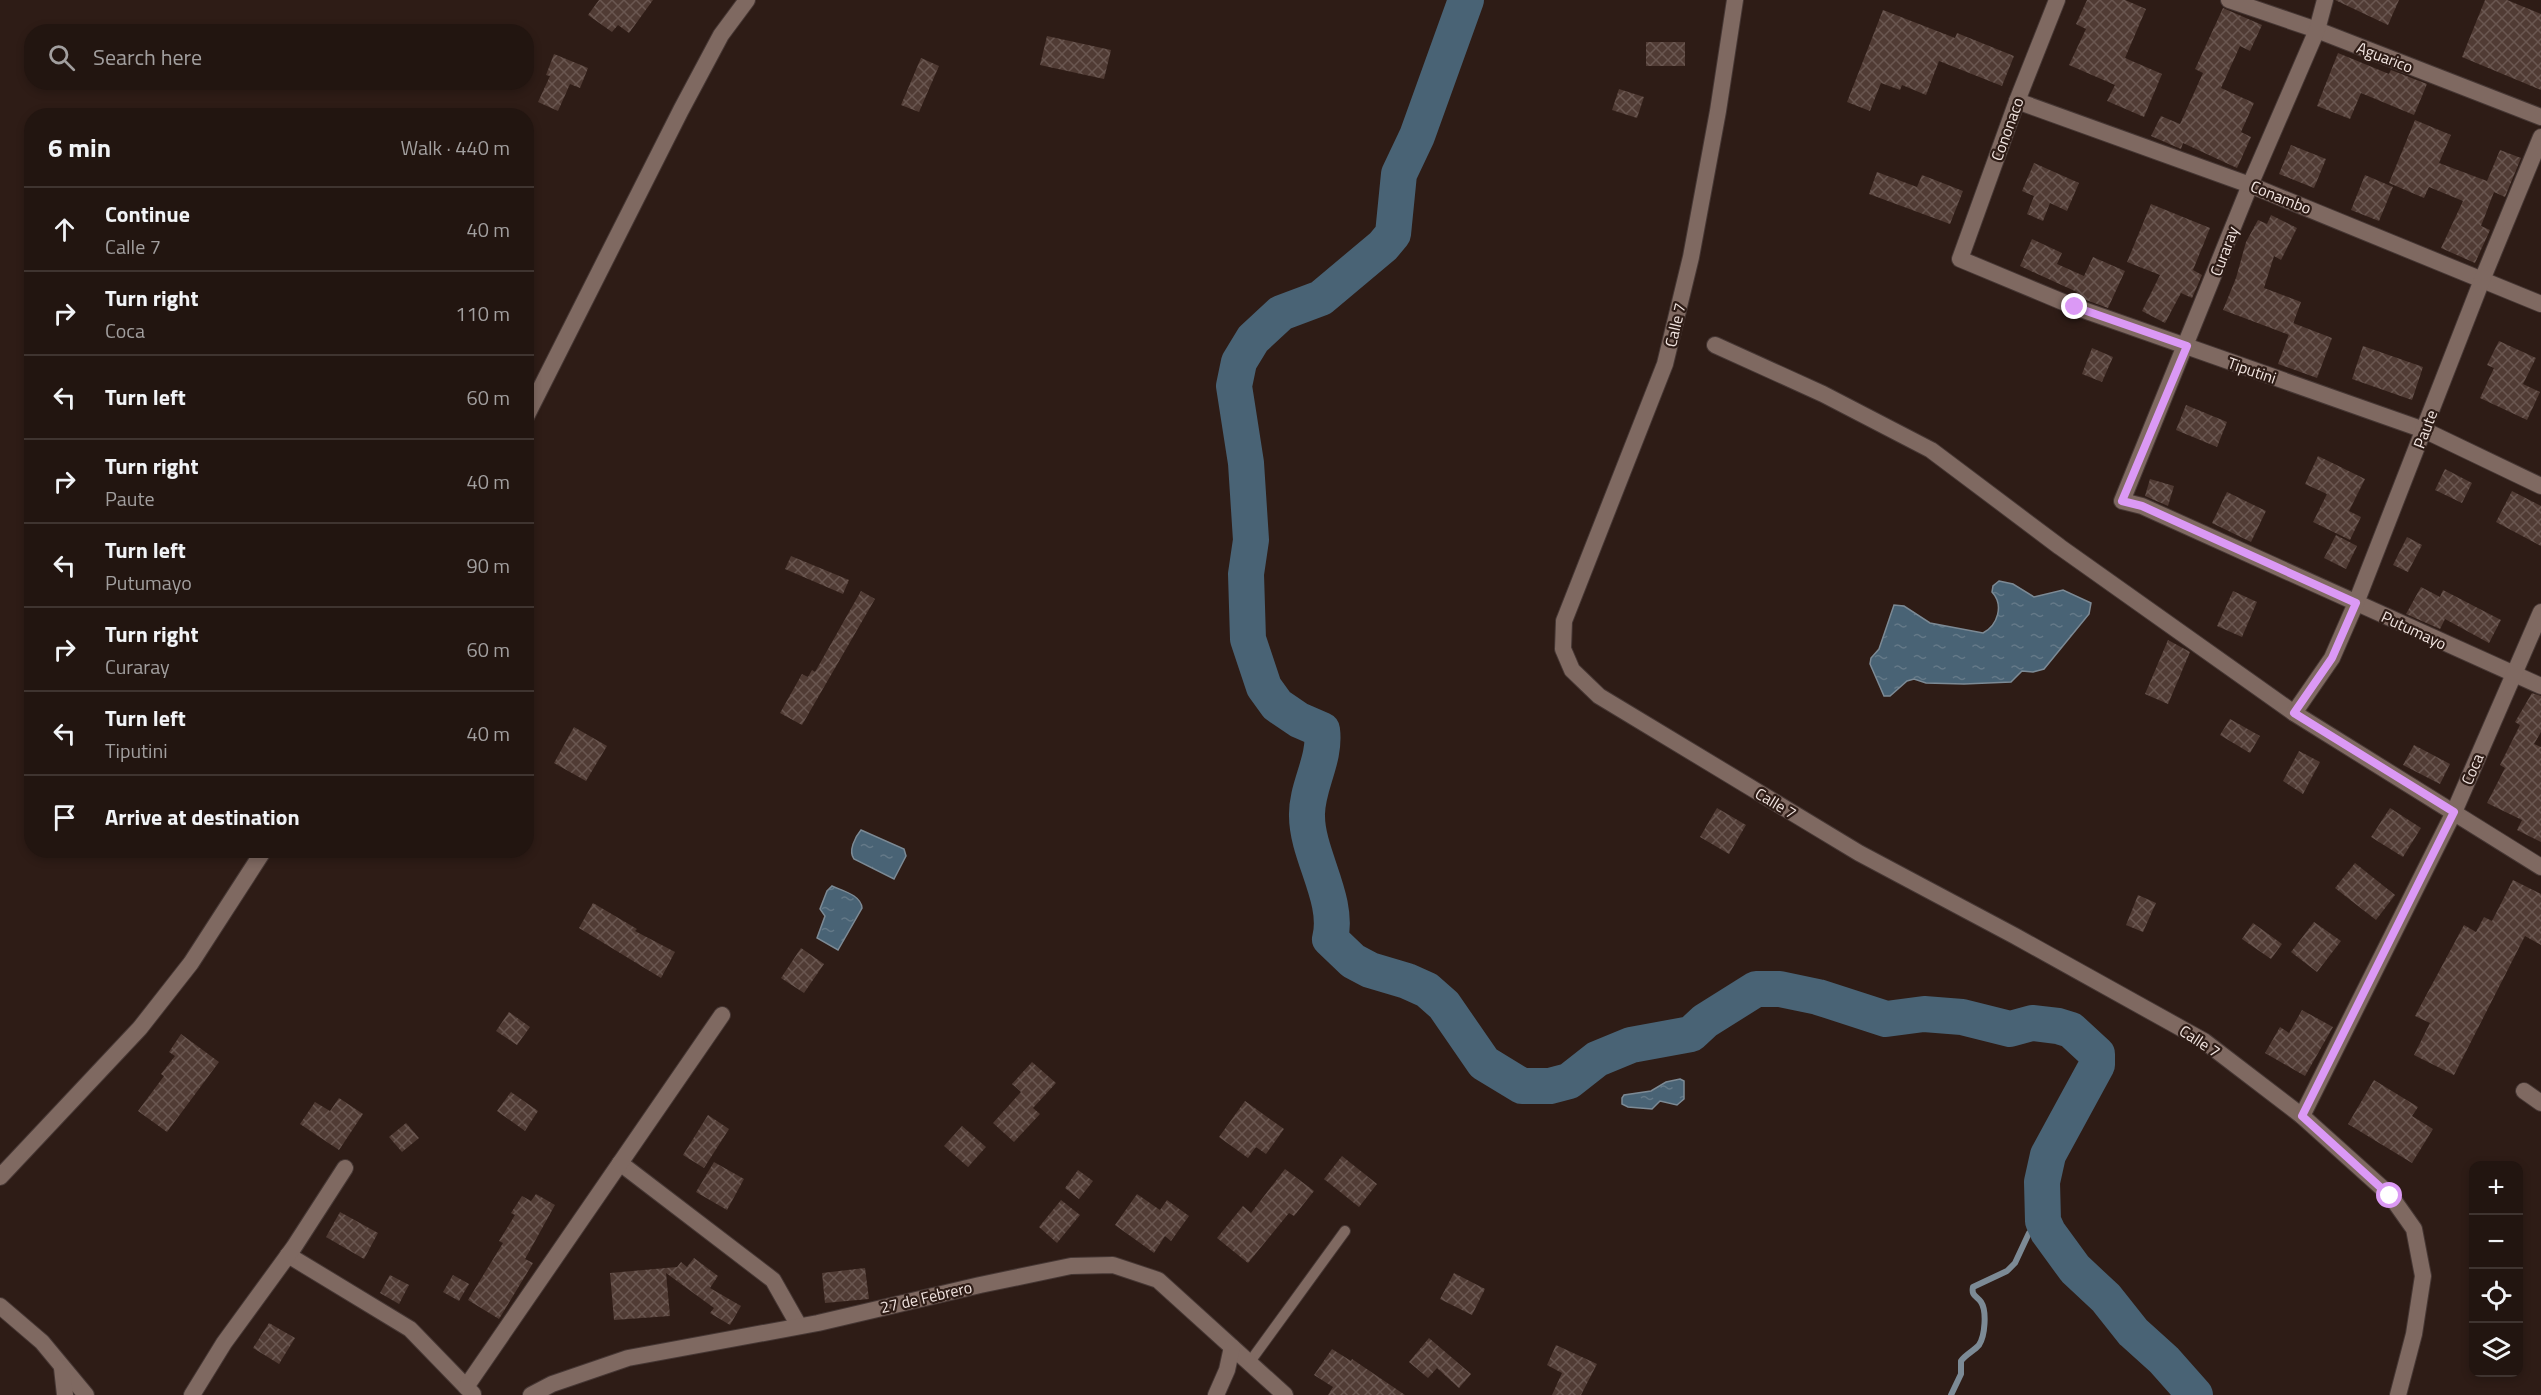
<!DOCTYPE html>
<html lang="en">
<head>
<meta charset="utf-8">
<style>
	body { margin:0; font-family:"Titillium Web",sans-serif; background:#2a1e19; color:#f1f3f6 }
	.controls { position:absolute; right:18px; bottom:18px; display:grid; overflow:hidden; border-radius:12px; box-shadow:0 3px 9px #0003 }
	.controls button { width:54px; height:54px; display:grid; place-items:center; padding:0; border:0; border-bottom:2px solid #3f3430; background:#221510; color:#f1f3f6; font:30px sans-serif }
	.stop { position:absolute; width:18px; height:18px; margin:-14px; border:4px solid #db99f5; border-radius:50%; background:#fff }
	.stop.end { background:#db99f5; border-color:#fff; box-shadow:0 2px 6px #0008 }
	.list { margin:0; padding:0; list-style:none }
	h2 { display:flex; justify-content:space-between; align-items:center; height:78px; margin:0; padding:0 24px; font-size:26px }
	h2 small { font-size:20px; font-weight:400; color:#a29f9f }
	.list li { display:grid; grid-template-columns:39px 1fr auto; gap:18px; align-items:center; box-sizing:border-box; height:84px; padding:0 24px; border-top:2px solid #3f3430 }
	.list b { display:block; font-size:22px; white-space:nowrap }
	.list p { margin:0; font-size:20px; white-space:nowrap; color:#a29f9f }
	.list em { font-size:20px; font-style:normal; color:#a29f9f }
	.icon { flex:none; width:33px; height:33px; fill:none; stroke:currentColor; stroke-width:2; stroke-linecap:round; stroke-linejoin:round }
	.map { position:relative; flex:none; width:2541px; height:1395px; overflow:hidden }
	.search { position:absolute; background:#221510; box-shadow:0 3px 9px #0003; left:24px; top:24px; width:510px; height:66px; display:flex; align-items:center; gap:15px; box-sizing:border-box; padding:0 21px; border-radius:24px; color:#a29f9f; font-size:22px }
	.panel { position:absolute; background:#221510; box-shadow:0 3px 9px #0003; left:24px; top:108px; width:510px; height:750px; border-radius:24px }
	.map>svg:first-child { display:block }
	.water { fill:url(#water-ripples); stroke:#7c8a95; stroke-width:1.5 }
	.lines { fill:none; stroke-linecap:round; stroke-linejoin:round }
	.stream { stroke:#7c8a95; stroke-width:6 }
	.river { stroke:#496375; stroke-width:36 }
	.building { fill:url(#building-cross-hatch) }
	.service-casing { stroke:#463734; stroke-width:12 }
	.minor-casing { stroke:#463734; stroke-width:18 }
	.tertiary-casing { stroke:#463734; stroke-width:18 }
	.service { stroke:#7f6961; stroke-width:10 }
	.minor { stroke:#7f6961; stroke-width:16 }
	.tertiary { stroke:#7f6961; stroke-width:16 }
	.route { stroke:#db99f5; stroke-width:8 }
	.labels { text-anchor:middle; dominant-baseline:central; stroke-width:4.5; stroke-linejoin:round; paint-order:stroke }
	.street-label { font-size:16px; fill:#f2e5e1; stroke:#2e1c16 }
</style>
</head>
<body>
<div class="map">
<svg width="2541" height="1395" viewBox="0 0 2541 1395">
	<defs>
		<pattern id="water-ripples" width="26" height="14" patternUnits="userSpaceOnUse" patternTransform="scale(1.5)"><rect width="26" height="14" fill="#496375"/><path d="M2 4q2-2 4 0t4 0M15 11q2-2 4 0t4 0" fill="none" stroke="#647988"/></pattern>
		<pattern id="building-cross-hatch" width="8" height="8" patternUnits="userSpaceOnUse" patternTransform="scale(1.5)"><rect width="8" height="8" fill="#503b34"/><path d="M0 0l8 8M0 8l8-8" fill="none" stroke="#6a5751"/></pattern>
	</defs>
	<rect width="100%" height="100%" fill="#2e1c16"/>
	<!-- water -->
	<g class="water">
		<path d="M1999,581L2013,584L2034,597L2063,590L2091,603L2089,614L2044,669L2033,672L2022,671L2011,682L1964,684L1926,683L1914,679L1907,681L1890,696H1884L1870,664L1871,658L1879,649L1894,605L1904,606L1930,623L1983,633C1998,625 2004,605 1992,592L1993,586Z"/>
		<path d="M861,830L904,849L906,856L894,879L854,859C848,851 855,837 861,830Z"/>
		<path d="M832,886C843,891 861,895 862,908L838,950L817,938L825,916L820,909L827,891Z"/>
		<polygon points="1680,1079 1684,1081 1684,1099 1677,1105 1660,1101 1652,1109 1628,1107 1622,1104 1622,1098 1624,1095 1651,1091 1666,1082"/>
	</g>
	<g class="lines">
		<!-- stream -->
		<path class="stream" d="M1951,1395L1961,1374V1361C1966,1354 1974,1351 1979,1345C1985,1336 1987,1311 1981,1302C1977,1296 1971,1296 1973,1287L2007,1271L2015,1263L2029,1233L2048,1232"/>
		<!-- river -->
		<path class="river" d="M1466,0L1417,136L1399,174L1393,234L1383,246L1321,298L1281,313L1253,339L1239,362L1234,386L1246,463L1251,540L1246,574L1248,639L1264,687L1277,705L1299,720L1322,730C1326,760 1306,787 1307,816C1307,855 1340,900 1330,939L1353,961L1370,970L1407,981L1427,990L1444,1005L1484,1063L1522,1086H1550L1569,1081L1597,1059L1631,1045L1691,1034L1705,1021L1756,989H1780L1818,997L1886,1019L1924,1014L1962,1017L2010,1029L2032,1023L2058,1026L2071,1030L2097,1054V1065L2048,1155L2042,1182L2043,1221L2048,1232L2075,1269L2106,1298L2133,1332L2164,1360L2195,1395"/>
	</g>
	<!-- building -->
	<g class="building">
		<polygon points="599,0 653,0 629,33 618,25 612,32 588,15"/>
		<polygon points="2087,0 2125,0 2146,9 2125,58 2162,74 2144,117 2107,101 2115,85 2069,65 2086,29 2076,24"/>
		<polygon points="2335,0 2399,0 2388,25"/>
		<polygon points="2485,0 2507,0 2541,14 2541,90 2462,57"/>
		<polygon points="2223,8 2262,25 2250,51 2240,46 2221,88 2254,103 2241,132 2251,137 2237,168 2183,143 2181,149 2151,136 2161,116 2180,124 2203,73 2195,69"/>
		<polygon points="1883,10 1955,38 1957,33 2014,56 2002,86 1939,61 1926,95 1902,85 1900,90 1881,83 1870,111 1847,102"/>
		<polygon points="1047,36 1111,50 1104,79 1040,65"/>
		<rect x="1646" y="42" width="39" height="24"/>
		<polygon points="2338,53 2389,74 2391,70 2427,84 2414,115 2361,93 2350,119 2317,106"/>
		<polygon points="554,54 588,68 580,88 570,84 558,111 538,102 550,76 546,75"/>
		<polygon points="921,58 939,66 919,112 901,105"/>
		<polygon points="1619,89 1644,97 1637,118 1612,110"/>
		<polygon points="2415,120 2451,135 2439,163 2487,181 2500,150 2521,158 2505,197 2494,192 2481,226 2490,230 2475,263 2441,248 2463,201 2429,187 2424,198 2389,183"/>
		<polygon points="2291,145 2326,159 2314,188 2279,174"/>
		<polygon points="2034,163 2079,183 2067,211 2050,203 2043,221 2027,214 2034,196 2022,191"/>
		<polygon points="1877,172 1917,187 1922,175 1963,191 1950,224 1869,194"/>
		<polygon points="2365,175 2393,187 2379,221 2351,210"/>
		<polygon points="2151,204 2210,228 2193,270 2202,275 2192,298 2181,293 2165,323 2142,311 2160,275 2127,262"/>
		<polygon points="2271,215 2297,228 2281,260 2274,256 2264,288 2301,302 2289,335 2223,310 2236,278 2246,242 2258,220 2267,224"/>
		<polygon points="2032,239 2062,253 2057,264 2084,276 2093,257 2125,271 2108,308 2075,296 2077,292 2020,266"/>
		<polygon points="2293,323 2332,338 2317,378 2278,364"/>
		<polygon points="2499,341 2536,358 2523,384 2540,392 2527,420 2480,398 2494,368 2487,365"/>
		<polygon points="2363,346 2423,367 2412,400 2352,379"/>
		<polygon points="2092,348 2113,357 2102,382 2082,374"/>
		<polygon points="2186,405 2227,422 2217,447 2176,430"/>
		<polygon points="2318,456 2365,479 2349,511 2361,517 2350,540 2313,522 2327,494 2305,484"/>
		<polygon points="2445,469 2472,483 2462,503 2435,490"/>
		<polygon points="2150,479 2174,486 2168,506 2145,496"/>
		<polygon points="2512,491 2541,506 2541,546 2496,522"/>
		<polygon points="2227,492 2266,511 2251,542 2212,523"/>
		<polygon points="2336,535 2357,546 2346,569 2324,558"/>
		<polygon points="2407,537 2422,545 2408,572 2393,565"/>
		<polygon points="791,556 849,580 843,594 785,569"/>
		<polygon points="2421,587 2440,597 2443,590 2501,620 2489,643 2445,619 2440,629 2406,614"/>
		<polygon points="861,591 875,599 802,725 780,713 802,674 808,677 812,670 815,672"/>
		<polygon points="2233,591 2257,602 2242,637 2217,626"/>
		<polygon points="2168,640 2190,652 2168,704 2145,694"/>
		<polygon points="2532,693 2541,696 2541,732 2534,744 2541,747 2541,842 2517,830 2522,820 2487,803 2505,768 2500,765 2520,725 2515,722"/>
		<polygon points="2230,719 2260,736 2250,753 2220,735"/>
		<polygon points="574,727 607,746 586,781 554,763"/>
		<polygon points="2414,745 2450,764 2440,784 2403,765"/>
		<polygon points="2299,751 2320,762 2303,794 2283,781"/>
		<polygon points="1717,808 1746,825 1729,854 1700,837"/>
		<polygon points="2390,808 2421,828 2403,857 2371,837"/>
		<polygon points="2355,863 2395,895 2376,920 2335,888"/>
		<polygon points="2513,880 2541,894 2541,945 2525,936 2454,1075 2414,1055 2430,1023 2415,1016 2464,925 2476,932 2484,917 2492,921"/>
		<polygon points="2138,895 2156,903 2143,932 2126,925"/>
		<polygon points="593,903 637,929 635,931 675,952 661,978 579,928"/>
		<polygon points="2314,922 2341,941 2317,972 2291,952"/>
		<polygon points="2253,923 2282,944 2271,959 2242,939"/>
		<polygon points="801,948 824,964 804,993 781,978"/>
		<polygon points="2302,1010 2333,1027 2305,1076 2265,1053 2280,1027 2289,1033"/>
		<polygon points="509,1012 530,1027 517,1045 496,1031"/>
		<polygon points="181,1034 219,1062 167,1132 138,1111 164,1076 161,1074 175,1056 169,1052"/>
		<polygon points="1032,1062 1056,1083 1033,1108 1040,1114 1014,1142 993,1123 1021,1092 1012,1084"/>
		<polygon points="2374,1080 2418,1107 2412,1116 2433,1129 2412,1163 2348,1124"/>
		<polygon points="511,1092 538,1111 525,1131 497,1111"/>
		<polygon points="339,1098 363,1114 339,1150 300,1124 315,1102 330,1111"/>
		<polygon points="1245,1101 1284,1129 1266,1154 1256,1147 1248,1158 1219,1137"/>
		<polygon points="708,1115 729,1129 704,1168 683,1155"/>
		<polygon points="406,1123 419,1138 402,1152 389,1137"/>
		<polygon points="962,1126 986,1147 968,1167 944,1146"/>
		<polygon points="1342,1156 1377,1184 1359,1207 1324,1179"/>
		<polygon points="714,1162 744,1179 727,1210 696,1192"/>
		<polygon points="1285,1169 1314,1191 1294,1216 1289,1213 1248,1263 1217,1238 1243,1206 1251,1213"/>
		<polygon points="1078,1170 1093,1181 1079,1199 1065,1188"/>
		<polygon points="536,1194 555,1205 525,1259 533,1263 499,1319 468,1300 503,1243 499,1241 515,1215 511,1213 522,1196 531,1201"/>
		<polygon points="1137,1194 1160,1210 1167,1200 1189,1216 1171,1241 1165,1236 1154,1253 1115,1225"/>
		<polygon points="1061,1200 1080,1215 1057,1243 1039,1227"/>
		<polygon points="340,1212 378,1233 364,1259 326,1237"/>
		<polygon points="694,1258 718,1276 710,1288 741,1306 730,1325 710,1313 714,1308 666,1273 670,1316 614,1320 610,1273 677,1267 681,1262 687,1267"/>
		<polygon points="865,1268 869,1299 825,1303 822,1273"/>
		<polygon points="1454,1273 1485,1289 1472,1315 1440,1299"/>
		<polygon points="390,1275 409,1285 399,1304 380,1293"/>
		<polygon points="453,1275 469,1284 459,1301 443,1292"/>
		<polygon points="269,1323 295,1338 279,1364 253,1348"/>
		<polygon points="1429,1338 1471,1374 1459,1388 1437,1368 1428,1378 1409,1362"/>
		<polygon points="1556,1345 1597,1364 1581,1395 1552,1395 1562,1373 1547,1365"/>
		<polygon points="1332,1349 1351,1361 1352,1359 1405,1395 1328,1395 1333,1387 1314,1375"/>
	</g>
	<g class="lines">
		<defs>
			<polyline id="service" points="1249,1363 1345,1231"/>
			<g id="minor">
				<polyline points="1735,0 1718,111 1691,257 1665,364 1564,621 1563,649 1572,670 1599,696 1859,853 2015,936 2204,1041 2302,1116 2390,1195 2414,1229 2423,1276 2414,1334 2398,1395"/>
				<polyline points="2057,0 2017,101 1960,259 2075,307 2424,430 2541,486"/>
				<polyline points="2229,0 2317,30 2541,117"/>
				<polyline points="2325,0 2317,30 2250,185 2122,501 2142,506 2541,686"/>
				<polyline points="2017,101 2250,185 2541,304"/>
				<polyline points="1715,345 1823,394 1931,450 2060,547 2294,713 2541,867"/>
				<polyline points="2294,713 2332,658 2356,603 2482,280 2541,137"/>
				<polyline points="2524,1091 2541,1103"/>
				<polyline points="2302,1116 2454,812 2541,612"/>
				<polyline points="620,1163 773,1280 799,1326"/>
				<polyline points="288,1255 410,1329 473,1394"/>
				<polyline points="0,1306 42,1342 86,1395"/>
				<polyline points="62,1368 65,1395"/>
				<polyline points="466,1387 722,1015"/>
				<polyline points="192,1395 224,1343 294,1247 345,1168"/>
				<polyline points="531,1395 552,1384 628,1358 818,1323 980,1285 1071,1266 1113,1265 1158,1280 1285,1395"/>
				<polyline points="1216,1395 1227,1370 1232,1347"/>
			</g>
			<g id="tertiary">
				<polyline points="526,417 681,110 721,35 747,0"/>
				<polyline points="0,1177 140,1028 191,963 264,850"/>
			</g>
		</defs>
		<!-- service casing -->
		<use href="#service" class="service-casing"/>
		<!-- minor casing -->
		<use href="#minor" class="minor-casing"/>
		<!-- tertiary casing -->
		<use href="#tertiary" class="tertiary-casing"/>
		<!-- service -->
		<use href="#service" class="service"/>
		<!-- minor -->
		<use href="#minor" class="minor"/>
		<!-- tertiary -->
		<use href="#tertiary" class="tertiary"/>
	</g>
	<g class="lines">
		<!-- route -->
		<polyline class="route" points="2075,307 2187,346 2122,501 2142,506 2356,603 2332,658 2294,713 2454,812 2302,1116 2390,1196"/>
	</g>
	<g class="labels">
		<!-- street labels -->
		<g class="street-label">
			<text transform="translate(2385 57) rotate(21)">Aguarico</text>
			<text transform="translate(2007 129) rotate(-70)">Cononaco</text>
			<text transform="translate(2281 197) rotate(22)">Conambo</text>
			<text transform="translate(2224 251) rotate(-69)">Curaray</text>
			<text transform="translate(1675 325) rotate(-77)">Calle 7</text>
			<text transform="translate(2252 370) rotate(19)">Tiputini</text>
			<text transform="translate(2425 429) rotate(-69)">Paute</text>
			<text transform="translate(2414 630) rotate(25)">Putumayo</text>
			<text transform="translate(2472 769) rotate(-67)">Coca</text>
			<text transform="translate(1776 803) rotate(31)">Calle 7</text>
			<text transform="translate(2200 1041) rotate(33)">Calle 7</text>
			<text transform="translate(926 1297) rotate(-13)">27 de Febrero</text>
		</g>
	</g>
</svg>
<div class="controls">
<button>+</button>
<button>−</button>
<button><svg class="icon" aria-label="locate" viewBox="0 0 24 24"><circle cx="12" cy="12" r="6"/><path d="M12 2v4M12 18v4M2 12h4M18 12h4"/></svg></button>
<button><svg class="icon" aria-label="layers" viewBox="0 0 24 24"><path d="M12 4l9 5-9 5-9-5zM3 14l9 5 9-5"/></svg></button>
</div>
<div class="stop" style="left:2390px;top:1196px"></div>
<div class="stop end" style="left:2075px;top:307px"></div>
<div class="search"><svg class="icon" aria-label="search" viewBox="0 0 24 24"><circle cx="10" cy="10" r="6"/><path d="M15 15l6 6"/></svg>Search here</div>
<section class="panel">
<h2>6 min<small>Walk · 440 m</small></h2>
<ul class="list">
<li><svg class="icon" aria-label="ahead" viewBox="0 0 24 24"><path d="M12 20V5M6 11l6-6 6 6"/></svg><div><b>Continue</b><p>Calle 7</p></div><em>40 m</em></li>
<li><svg class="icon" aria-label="right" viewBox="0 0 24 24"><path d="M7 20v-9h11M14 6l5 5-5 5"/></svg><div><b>Turn right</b><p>Coca</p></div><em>110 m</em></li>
<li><svg class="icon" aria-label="left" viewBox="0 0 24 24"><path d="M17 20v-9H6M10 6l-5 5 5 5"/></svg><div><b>Turn left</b></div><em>60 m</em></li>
<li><svg class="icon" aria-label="right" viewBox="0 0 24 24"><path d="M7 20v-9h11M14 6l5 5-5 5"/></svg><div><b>Turn right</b><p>Paute</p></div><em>40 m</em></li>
<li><svg class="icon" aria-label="left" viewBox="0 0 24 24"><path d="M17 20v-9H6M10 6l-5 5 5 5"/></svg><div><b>Turn left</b><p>Putumayo</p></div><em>90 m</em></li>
<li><svg class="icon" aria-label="right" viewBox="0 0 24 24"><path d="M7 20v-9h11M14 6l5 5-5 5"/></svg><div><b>Turn right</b><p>Curaray</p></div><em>60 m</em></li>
<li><svg class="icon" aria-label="left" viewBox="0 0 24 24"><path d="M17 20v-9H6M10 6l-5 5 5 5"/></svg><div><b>Turn left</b><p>Tiputini</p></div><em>40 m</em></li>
<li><svg class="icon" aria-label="arrive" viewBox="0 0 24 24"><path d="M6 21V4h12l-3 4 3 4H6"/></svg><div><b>Arrive at destination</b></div></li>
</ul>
</section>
</div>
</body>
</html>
